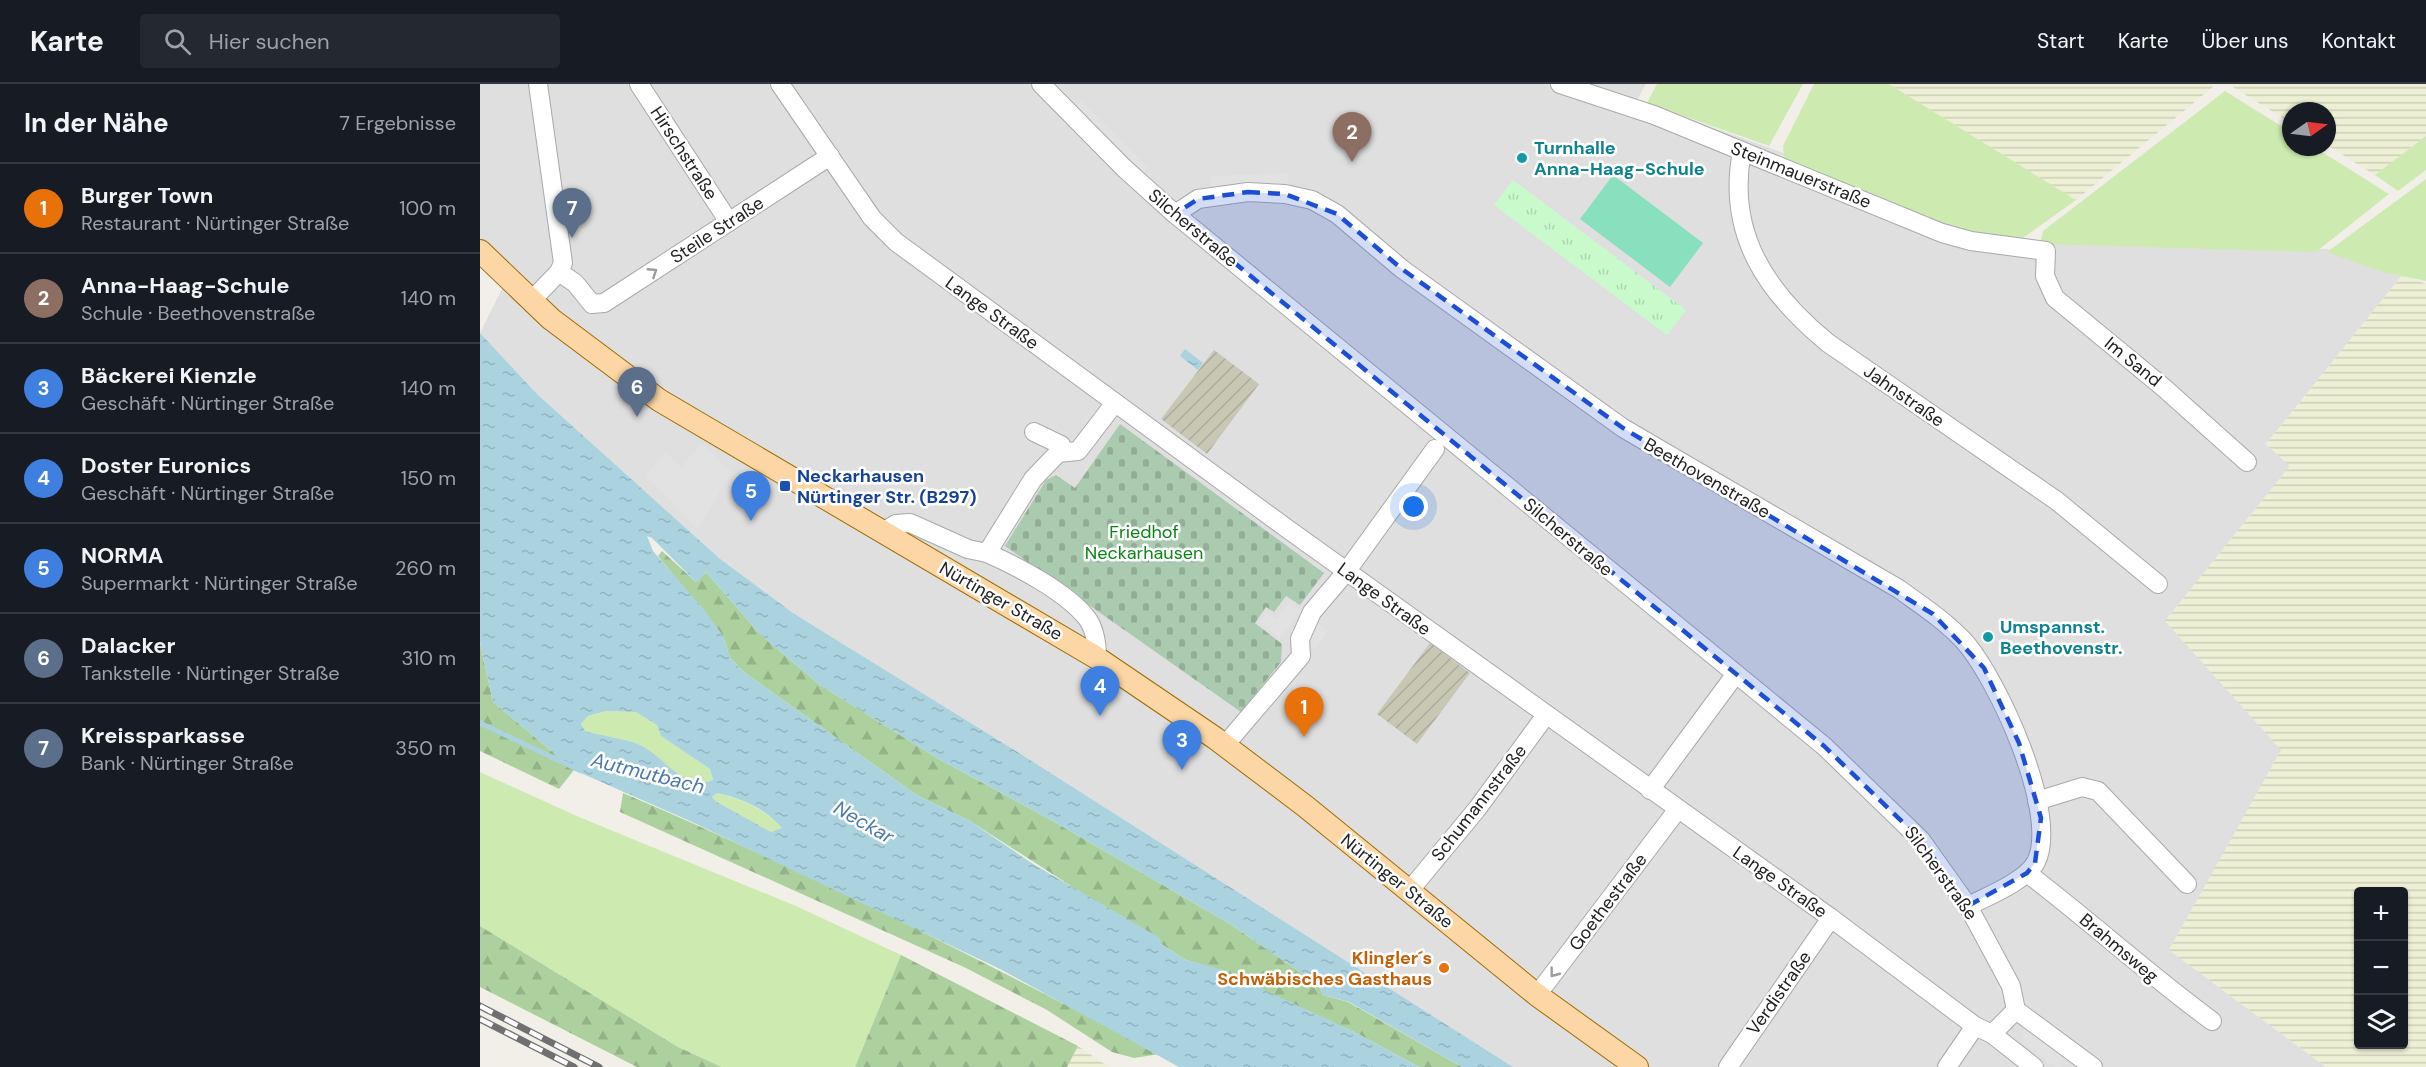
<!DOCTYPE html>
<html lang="de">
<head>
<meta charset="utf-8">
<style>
	body { margin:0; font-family:"DM Sans",sans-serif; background:#242831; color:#f1f3f6 }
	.controls { position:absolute; right:18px; bottom:18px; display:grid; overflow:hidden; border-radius:6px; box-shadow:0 2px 4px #0004 }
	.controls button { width:54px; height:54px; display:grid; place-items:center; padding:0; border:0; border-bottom:2px solid #363941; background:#171b24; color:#f1f3f6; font:30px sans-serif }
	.compass { position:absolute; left:1802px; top:18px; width:54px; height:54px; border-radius:50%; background:#171b24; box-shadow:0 2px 4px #0004; rotate:76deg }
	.you { position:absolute; left:934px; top:423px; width:21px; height:21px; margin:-15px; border:4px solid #fff; border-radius:50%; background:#1a73e8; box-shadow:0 0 0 9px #1a73e833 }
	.badge { display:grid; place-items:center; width:39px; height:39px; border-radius:50%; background:#d40000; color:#fff; font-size:20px; font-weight:700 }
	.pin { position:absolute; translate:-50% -50px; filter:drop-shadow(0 2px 3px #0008) }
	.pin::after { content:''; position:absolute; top:32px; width:21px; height:18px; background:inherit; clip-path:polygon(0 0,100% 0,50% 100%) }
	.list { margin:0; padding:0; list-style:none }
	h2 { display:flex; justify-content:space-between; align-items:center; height:78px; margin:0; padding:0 24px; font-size:26px }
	h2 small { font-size:20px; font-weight:400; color:#9ea1a6 }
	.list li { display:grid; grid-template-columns:39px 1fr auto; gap:18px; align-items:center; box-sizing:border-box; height:90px; padding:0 24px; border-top:2px solid #363941 }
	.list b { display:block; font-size:22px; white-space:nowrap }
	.list p { margin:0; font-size:20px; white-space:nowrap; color:#9ea1a6 }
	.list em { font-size:20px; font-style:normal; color:#9ea1a6 }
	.icon { flex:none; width:33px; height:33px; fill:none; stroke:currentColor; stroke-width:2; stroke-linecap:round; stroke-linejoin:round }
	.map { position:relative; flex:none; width:1946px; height:983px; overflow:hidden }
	header { display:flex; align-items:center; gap:36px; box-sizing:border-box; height:84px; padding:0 30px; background:#171b24; border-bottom:2px solid #363941 }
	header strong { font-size:28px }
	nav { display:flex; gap:33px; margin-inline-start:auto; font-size:21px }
	.search { width:420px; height:54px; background:#242831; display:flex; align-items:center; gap:15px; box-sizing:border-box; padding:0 21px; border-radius:6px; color:#9ea1a6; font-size:22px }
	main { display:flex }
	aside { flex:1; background:#171b24 }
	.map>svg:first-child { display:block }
	.residential { fill:#e0dfdf }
	.construction { fill:url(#construction-furrows) }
	.farmland { fill:url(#farmland-rules); fill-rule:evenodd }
	.grass { fill:#cdebb0 }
	.forest { fill:url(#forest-firs) }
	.cemetery { fill:url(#cemetery-stones) }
	.park { fill:url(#park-tufts) }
	.pitch { fill:#88e0be }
	.parking { fill:#e2e2e2 }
	.water { fill:url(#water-ripples); fill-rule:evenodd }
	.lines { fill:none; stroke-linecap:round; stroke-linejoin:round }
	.stream { stroke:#aad3df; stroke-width:5 }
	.minor-casing { stroke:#a9a9a9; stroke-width:20 }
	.major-casing { stroke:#a06b00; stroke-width:24 }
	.minor { stroke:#fff; stroke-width:18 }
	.major { stroke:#fcd6a4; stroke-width:22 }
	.rail-casing { stroke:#707070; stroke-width:7 }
	.rail { stroke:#fff; stroke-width:4.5; stroke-dasharray:14; stroke-linecap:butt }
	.oneway { stroke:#9c9c9c }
	.marked { fill:#1d4ed8; fill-opacity:0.2; stroke:#1d4ed8; stroke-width:4.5; stroke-dasharray:12 8; stroke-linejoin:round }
	.culture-dot { fill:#0f9aa8; stroke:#fff; stroke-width:2 }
	.transit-dot { fill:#1a4fb4; stroke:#fff; stroke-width:2 }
	.food-dot { fill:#e8710a; stroke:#fff; stroke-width:2 }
	.labels { text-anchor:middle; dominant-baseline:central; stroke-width:5; stroke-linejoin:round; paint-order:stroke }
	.culture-label { font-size:18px; font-weight:bold; fill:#0d838f; stroke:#fff; text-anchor:start }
	.street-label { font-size:18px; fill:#222; stroke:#fff }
	.transit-label { font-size:18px; font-weight:bold; fill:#164399; stroke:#fff; text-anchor:start }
	.park-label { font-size:18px; fill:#0c8416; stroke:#fff }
	.food-label { font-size:18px; font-weight:bold; fill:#c56008; stroke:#fff; text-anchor:end }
	.water-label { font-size:20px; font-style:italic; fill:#4a7aab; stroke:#fff }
</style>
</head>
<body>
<header>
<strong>Karte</strong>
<div class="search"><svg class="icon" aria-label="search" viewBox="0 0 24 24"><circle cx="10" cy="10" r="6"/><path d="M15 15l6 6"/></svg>Hier suchen</div>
<nav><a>Start</a><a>Karte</a><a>Über uns</a><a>Kontakt</a></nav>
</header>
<main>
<aside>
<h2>In der Nähe<small>7 Ergebnisse</small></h2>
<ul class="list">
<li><span class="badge" style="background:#e8710a">1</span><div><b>Burger Town</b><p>Restaurant · Nürtinger Straße</p></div><em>100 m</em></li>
<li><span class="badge" style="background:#8d6e63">2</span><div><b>Anna-Haag-Schule</b><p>Schule · Beethovenstraße</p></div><em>140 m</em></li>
<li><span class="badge" style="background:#3f7fe0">3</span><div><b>Bäckerei Kienzle</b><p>Geschäft · Nürtinger Straße</p></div><em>140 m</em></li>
<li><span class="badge" style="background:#3f7fe0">4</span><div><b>Doster Euronics</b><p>Geschäft · Nürtinger Straße</p></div><em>150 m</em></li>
<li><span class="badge" style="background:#3f7fe0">5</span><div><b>NORMA</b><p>Supermarkt · Nürtinger Straße</p></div><em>260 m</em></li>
<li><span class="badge" style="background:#5c6f8a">6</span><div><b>Dalacker</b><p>Tankstelle · Nürtinger Straße</p></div><em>310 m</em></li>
<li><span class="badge" style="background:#5c6f8a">7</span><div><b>Kreissparkasse</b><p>Bank · Nürtinger Straße</p></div><em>350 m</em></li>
</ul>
</aside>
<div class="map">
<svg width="1946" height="983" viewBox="0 0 1946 983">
	<defs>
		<pattern id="construction-furrows" width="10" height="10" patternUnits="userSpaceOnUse" patternTransform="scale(1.5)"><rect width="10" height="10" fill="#c7c7b4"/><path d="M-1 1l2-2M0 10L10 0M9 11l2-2" fill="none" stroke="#abab9a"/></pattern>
		<pattern id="farmland-rules" width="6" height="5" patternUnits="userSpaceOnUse" patternTransform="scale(1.5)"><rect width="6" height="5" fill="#eef0d5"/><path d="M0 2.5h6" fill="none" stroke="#ccceb7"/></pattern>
		<pattern id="forest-firs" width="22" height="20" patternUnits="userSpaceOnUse" patternTransform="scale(1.5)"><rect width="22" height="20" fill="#add19e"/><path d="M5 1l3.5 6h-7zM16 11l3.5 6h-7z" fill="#95b388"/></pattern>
		<pattern id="cemetery-stones" width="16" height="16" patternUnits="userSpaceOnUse" patternTransform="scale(1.5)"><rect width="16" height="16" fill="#aacbaf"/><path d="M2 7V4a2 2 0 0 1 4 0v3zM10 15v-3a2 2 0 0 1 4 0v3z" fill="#92ae96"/></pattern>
		<pattern id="park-tufts" width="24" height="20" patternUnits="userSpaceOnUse" patternTransform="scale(1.5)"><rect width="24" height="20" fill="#c8facc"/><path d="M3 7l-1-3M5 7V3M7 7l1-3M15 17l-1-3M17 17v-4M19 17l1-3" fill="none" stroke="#acd6af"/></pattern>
		<pattern id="water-ripples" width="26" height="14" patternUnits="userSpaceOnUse" patternTransform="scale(1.5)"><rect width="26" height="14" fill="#aad3df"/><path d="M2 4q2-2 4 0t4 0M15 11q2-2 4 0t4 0" fill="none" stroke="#92b5bf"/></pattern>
	</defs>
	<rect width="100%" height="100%" fill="#f2efe9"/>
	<!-- residential -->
	<polygon class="residential" points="0,0 1166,0 1157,16 1546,157 1660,162 1848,165 1923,190 1786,360 1810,382 1685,537 1802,666 1689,866 1846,983 1033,983 536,667 313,529 239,474 57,310 0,249 27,195 0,167"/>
	<!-- construction -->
	<g class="construction">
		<polygon points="734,266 779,300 727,370 681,335"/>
		<polygon points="950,559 990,589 937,660 897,630"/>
	</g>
	<!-- farmland -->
	<g class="farmland">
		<polygon points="1409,0 1731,0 1734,2 1596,116"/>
		<polygon points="1748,0 1946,0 1946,52 1895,91 1847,61 1847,27 1811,27 1811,39"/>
		<path d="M1923,190L1946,200V983H1846L1689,866L1801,666L1685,537L1810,382L1786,360ZM1878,808H1924V960H1878Z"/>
		<polygon points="598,962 629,983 587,983"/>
	</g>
	<!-- grass -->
	<g class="grass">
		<polygon points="1177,0 1323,0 1289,62 1167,19"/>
		<polygon points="1334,0 1409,0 1596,116 1540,156 1476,146 1304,74 1303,62"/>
		<polygon points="1745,7 1811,48 1811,63 1834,63 1909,110 1836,168 1560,160 1563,147"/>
		<polygon points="1946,52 1946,86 1918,107 1895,91"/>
		<polygon points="1946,95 1946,197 1903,188 1847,168"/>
		<path d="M126,627L156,628L177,641L181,652L230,685L233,696C204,707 185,676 164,663C151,655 121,652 105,648L101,640L108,632Z"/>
		<polygon points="0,688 99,733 316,822 421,871 375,983 242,983 198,963 0,842"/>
		<path d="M237,709C262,715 284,725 303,744L291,748L237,718L232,713Z"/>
	</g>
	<!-- forest -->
	<g class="forest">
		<polygon points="182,467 216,498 226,488 280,550 340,601 457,674 573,737 750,840 839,901 843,911 868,918 982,983 939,983 878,950 740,886 706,876 490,737 438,712 265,589 250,574 243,552 178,472"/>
		<polygon points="0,559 13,618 94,686 79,705 0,667"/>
		<path d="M143,709C326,787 504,877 679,970L654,974L632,968L567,926L486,884L140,728Z"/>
		<polygon points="0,842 198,963 242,983 157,983 0,903"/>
		<polygon points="421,871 598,962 587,983 375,983"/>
	</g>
	<!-- cemetery -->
	<polygon class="cemetery" points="640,340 844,489 820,521 806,512 794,528 786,523 775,539 802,560 801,578 761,628 525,462 566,396 576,391 595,404"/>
	<!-- park -->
	<polygon class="park" points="1033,96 1206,226 1187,251 1014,121"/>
	<!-- pitch -->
	<polygon class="pitch" points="1133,91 1223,159 1190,203 1100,135"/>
	<!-- parking -->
	<g class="parking">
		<polygon points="601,16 668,83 663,88 596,22"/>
		<polygon points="808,89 809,102 731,105 731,92"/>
		<polygon points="221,359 251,388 218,446 165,391 186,368 201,384"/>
		<polygon points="809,518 820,527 800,554 779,538 786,529 796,536"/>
		<polygon points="838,540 848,548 835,565 824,557"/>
		<polygon points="1545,941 1584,970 1581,983 1575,983 1542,958"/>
	</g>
	<!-- water -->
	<g class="water">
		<path d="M0,249L57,310L239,474L313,529L536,667L1033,983H982L869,918L843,911L839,901L750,840L573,737L457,674L340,601L280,550L226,488L217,499L172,454L167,452L173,467L224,526L243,552L250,574L265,589L438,712L490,737L553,780L680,854L681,860L706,876L740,885L878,950L939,983H699L520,885L212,738L94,686L13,618L0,559ZM126,627L156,628L177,641L181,652L230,685L233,696C205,707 185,675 164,663C151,655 121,652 105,647L101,640L108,632ZM237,709C261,714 286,725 302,744L291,748L237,718L232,713Z"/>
		<polygon points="705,265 723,279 718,286 700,272"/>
	</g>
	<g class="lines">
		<!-- stream -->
		<polyline class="stream" points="0,639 101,687"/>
		<defs>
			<g id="minor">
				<polyline points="159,0 249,138"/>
				<polyline points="300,0 392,134 416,158 809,446 1351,834 1495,942 1512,950 1554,983"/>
				<polyline points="561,0 644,84 695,130 1344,662 1441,756 1488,822 1531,902 1536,926 1512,950"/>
				<polyline points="1080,0 1174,31 1462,149 1491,157 1566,167 1565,192 1575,214 1683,303 1767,378"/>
				<path d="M1262,67C1246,150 1287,209 1348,259L1577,417L1678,500"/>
				<path d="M695,130L718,115L768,108L805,110L832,116L857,130L922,185L1143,344L1419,505C1441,521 1464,536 1483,556C1517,593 1580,730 1556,778C1546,797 1506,813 1488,822"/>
				<polyline points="79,188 95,199 112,220 124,219 350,72"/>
				<polyline points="51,217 79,188 83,179 58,0"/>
				<polyline points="554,348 581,361 582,367"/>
				<polyline points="402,448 416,440 430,439 488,465 507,469 553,395 578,369 598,367 634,320"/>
				<path d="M507,469C537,482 586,508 606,533C615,544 617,560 617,574"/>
				<polyline points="745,661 821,572 820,555 832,528 866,488 955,365"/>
				<polyline points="1170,706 1255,591"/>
				<polyline points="1557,717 1602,703 1618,707 1707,800"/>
				<path d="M1547,789C1610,837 1668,890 1732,937"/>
				<polyline points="930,806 997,725 1066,631"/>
				<polyline points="1057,911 1198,725"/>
				<polyline points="1536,926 1613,983"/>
				<polyline points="1248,983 1351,834"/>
				<polyline points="1467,983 1495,942"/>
			</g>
			<polyline id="major" points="0,167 71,235 179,316 617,574 735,654 825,722 1057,911 1157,983"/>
		</defs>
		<!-- minor casing -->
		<use href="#minor" class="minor-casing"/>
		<!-- major casing -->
		<use href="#major" class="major-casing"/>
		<!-- minor -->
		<use href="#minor" class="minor"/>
		<!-- major -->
		<use href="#major" class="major"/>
		<defs>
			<g id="rail">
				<polyline points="0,922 119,983"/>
				<polyline points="0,935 94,983"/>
			</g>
		</defs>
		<!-- rail casing -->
		<use href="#rail" class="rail-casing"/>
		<!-- rail -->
		<use href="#rail" class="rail"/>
	</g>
	<!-- one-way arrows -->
	<defs><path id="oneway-chevron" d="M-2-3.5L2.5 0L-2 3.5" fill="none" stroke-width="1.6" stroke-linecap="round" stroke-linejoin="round" transform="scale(1.5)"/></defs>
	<g class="oneway">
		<use href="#oneway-chevron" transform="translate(173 188) rotate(-33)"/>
		<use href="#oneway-chevron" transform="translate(1074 889) rotate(127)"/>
	</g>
	<!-- marked area -->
	<path class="marked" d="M768,108L805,110L857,130L922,185L1143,344L1453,530L1504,584L1539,659L1561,734L1555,779L1547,789L1488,822L1441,756L1344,662L695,130L718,115Z"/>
	<!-- markers -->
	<g class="culture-dot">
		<circle cx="1042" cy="74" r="6"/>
		<circle cx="1508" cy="553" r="6"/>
	</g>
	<rect class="transit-dot" x="299" y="396" width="12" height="12" rx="3"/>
	<circle class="food-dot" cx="964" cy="884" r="6"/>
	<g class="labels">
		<!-- culture labels -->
		<g class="culture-label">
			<text x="1054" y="64">Turnhalle<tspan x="1054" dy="21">Anna-Haag-Schule</tspan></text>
			<text x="1520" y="543">Umspannst.<tspan x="1520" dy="21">Beethovenstr.</tspan></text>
		</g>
		<!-- street labels -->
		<g class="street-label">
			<text transform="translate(204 69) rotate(57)">Hirschstraße</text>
			<text transform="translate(1321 91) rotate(22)">Steinmauerstraße</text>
			<text transform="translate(713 144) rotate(40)">Silcherstraße</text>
			<text transform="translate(237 146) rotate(-33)">Steile Straße</text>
			<text transform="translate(512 229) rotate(36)">Lange Straße</text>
			<text transform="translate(1653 278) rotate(39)">Im Sand</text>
			<text transform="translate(1424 312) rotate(35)">Jahnstraße</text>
			<text transform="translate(1227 394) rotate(30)">Beethovenstraße</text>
			<text transform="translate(1088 453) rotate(40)">Silcherstraße</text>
			<text transform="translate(904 515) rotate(36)">Lange Straße</text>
			<text transform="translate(521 517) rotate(30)">Nürtinger Straße</text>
			<text transform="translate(999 719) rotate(-52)">Schumannstraße</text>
			<text transform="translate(1461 789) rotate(54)">Silcherstraße</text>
			<text transform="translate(917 797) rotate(39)">Nürtinger Straße</text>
			<text transform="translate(1300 798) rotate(35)">Lange Straße</text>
			<text transform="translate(1128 818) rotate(-53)">Goethestraße</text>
			<text transform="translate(1639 864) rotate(40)">Brahmsweg</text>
			<text transform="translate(1299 909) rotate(-55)">Verdistraße</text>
		</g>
		<!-- transit labels -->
		<g class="transit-label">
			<text x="317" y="392">Neckarhausen<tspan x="317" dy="21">Nürtinger Str. (B297)</tspan></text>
		</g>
		<!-- park labels -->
		<g class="park-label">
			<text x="664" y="448">Friedhof<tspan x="664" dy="21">Neckarhausen</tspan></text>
		</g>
		<!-- food labels -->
		<g class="food-label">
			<text x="952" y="874">Klingler´s<tspan x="952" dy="21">Schwäbisches Gasthaus</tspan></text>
		</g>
		<!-- water labels -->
		<g class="water-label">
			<text transform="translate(168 689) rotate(14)">Autmutbach</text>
			<text transform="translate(384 738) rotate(30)">Neckar</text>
		</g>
	</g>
</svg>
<div class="controls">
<button>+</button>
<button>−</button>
<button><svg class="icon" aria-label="layers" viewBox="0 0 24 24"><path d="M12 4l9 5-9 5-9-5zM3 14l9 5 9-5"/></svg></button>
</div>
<svg class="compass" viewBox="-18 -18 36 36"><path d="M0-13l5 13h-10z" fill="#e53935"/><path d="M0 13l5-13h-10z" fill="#9ea1a6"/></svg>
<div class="you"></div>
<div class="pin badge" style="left:824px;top:653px;background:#e8710a">1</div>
<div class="pin badge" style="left:872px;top:78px;background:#8d6e63">2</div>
<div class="pin badge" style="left:702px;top:686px;background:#3f7fe0">3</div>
<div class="pin badge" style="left:620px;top:632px;background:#3f7fe0">4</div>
<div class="pin badge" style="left:271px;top:437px;background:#3f7fe0">5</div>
<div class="pin badge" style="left:157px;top:333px;background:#5c6f8a">6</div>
<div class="pin badge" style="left:92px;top:154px;background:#5c6f8a">7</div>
</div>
</main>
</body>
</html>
